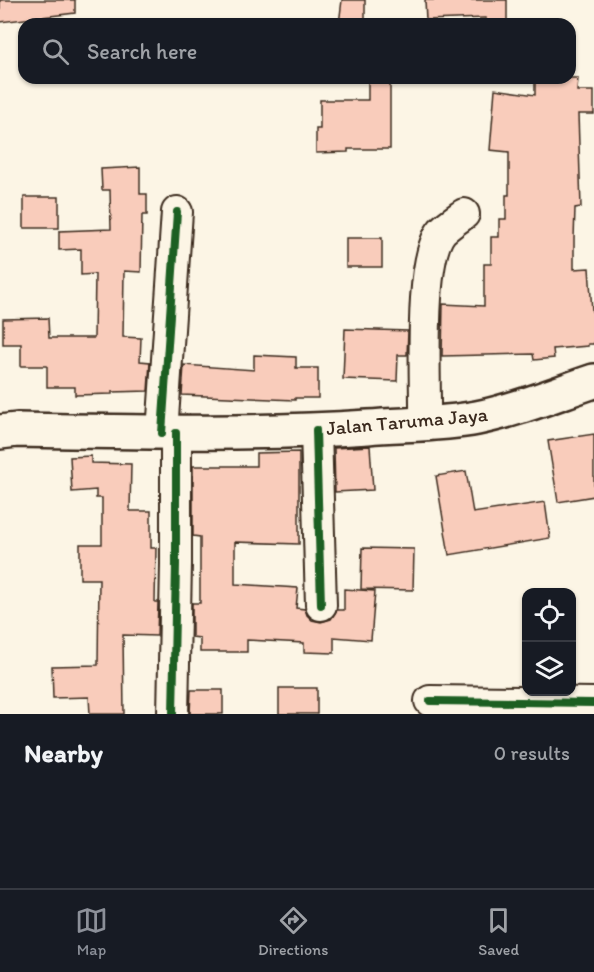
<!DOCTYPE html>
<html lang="en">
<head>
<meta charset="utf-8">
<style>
	body { margin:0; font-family:Itim,sans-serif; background:#242831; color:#f1f3f6 }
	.controls { position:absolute; right:18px; bottom:18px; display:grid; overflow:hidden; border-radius:12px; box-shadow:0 2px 4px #0004 }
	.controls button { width:54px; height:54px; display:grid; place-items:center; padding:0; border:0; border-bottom:2px solid #363941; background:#171b24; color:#f1f3f6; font:30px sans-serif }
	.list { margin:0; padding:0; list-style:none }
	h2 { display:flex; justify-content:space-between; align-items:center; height:78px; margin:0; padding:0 24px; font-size:26px }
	h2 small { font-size:20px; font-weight:400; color:#9ea1a6 }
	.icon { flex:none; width:33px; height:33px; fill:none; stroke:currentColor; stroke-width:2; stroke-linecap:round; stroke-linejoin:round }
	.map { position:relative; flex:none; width:594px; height:714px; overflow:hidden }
	.search { position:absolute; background:#171b24; box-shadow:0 2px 4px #0004; left:18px; right:18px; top:18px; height:66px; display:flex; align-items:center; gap:15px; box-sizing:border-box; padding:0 21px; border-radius:18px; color:#9ea1a6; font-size:22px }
	.sheet { height:174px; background:#171b24 }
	nav { display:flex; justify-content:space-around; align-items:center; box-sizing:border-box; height:84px; border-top:2px solid #363941; background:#171b24; font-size:16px; color:#9ea1a6 }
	nav a { display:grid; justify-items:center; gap:3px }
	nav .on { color:#8c9099 }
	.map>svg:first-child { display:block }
	.building { fill:#f9ccbb; stroke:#3b2a1e; stroke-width:1.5 }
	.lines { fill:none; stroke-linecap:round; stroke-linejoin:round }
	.minor-casing { stroke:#3b2a1e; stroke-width:34 }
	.major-casing { stroke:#3b2a1e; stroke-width:38 }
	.minor { stroke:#fcf5e5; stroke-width:30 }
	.major { stroke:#fcf5e5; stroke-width:33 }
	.cycleway-casing { stroke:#fcf5e5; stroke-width:11 }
	.cycleway { stroke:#1b5e20; stroke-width:8 }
	.labels { text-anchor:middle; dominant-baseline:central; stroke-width:4.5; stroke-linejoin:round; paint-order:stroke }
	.street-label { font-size:20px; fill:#3b2a1e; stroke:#fcf5e5 }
</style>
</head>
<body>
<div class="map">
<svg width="594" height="714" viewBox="0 0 594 714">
	<rect width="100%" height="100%" fill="#fcf5e5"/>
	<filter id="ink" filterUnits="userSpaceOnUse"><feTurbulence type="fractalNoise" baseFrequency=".0167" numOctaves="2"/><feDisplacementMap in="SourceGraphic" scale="12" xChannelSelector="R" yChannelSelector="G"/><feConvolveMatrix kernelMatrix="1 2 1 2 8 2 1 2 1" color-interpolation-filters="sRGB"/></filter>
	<g filter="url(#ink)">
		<!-- building -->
		<g class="building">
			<polygon points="0,0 75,0 75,13 0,22"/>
			<polygon points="342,0 365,0 365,24 339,24"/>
			<polygon points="425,0 507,0 507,21 486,21 486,18 426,20"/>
			<polygon points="368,78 390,78 390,149 348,149 348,152 316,153 316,129 320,129 320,100 368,100"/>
			<polygon points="535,78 578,78 577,91 594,91 594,114 578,114 581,207 575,208 574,239 574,269 589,268 592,311 594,310 594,344 588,344 588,346 553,349 554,358 534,360 533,354 442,356 443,304 484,306 484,264 491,264 491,237 499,237 499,219 506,219 506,195 509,195 509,152 490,150 495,89 535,95"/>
			<polygon points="140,167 140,194 147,194 147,215 142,215 141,272 124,271 123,337 141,338 140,361 150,362 148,391 112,392 112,394 75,395 75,387 47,387 47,366 21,366 21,344 3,344 3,319 48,318 49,338 94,338 95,274 81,275 81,249 59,250 59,231 111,229 110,190 102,190 101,169"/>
			<rect x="24" y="197" width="35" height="31"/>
			<rect x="346" y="238" width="36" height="29"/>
			<polygon points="345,329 408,331 407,355 398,355 397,381 343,379"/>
			<polygon points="254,355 296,357 296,368 318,368 318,398 295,398 295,400 182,395 184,365 254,370"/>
			<polygon points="594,434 594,496 558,502 548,441"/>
			<polygon points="370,446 373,490 335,492 334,448"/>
			<polygon points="299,452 299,544 235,542 235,584 298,588 296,608 305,609 307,615 312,620 321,622 331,619 337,610 344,610 344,589 375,591 371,640 334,637 334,653 304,652 304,643 247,640 247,652 200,652 200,638 192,637 192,603 200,603 200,537 193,536 193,466 256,466 256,453"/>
			<polygon points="91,456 91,463 131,464 130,511 151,511 151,548 156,548 155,602 158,602 157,636 123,635 124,714 90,714 89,697 53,698 52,666 98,665 99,579 80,579 80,544 102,544 102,498 96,498 96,490 72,492 70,457"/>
			<polygon points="466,471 473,513 545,502 550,538 449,555 436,476"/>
			<polygon points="362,548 414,549 413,590 361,589"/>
			<rect x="279" y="688" width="38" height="26"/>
			<polygon points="191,690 223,690 223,714 190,714"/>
		</g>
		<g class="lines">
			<defs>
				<g id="minor">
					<path d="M425,423C426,382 418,260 442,231C448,225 457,219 464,214"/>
					<polyline points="316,430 321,605"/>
					<polyline points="162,433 177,212"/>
					<polyline points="430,701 594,703"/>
					<polyline points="173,714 176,564 176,433"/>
				</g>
				<path id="major" d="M0,432L17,430C134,432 251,435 368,427C403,424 441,425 477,418C517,410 555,394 594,381"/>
			</defs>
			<!-- minor casing -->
			<use href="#minor" class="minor-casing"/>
			<!-- major casing -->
			<use href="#major" class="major-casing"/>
			<!-- minor -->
			<use href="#minor" class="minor"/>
			<!-- major -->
			<use href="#major" class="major"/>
			<defs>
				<g id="cycleway">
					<polyline points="316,430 321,605"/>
					<polyline points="162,433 177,212"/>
					<polyline points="430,701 594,703"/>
					<polyline points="173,714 176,564 176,433"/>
				</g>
			</defs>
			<!-- cycleway casing -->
			<use href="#cycleway" class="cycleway-casing"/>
			<!-- cycleway -->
			<use href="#cycleway" class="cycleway"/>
		</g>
	</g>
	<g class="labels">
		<!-- street labels -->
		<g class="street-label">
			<text transform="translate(407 421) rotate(-5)">Jalan Taruma Jaya</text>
		</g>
	</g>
</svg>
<div class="controls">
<button><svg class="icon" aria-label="locate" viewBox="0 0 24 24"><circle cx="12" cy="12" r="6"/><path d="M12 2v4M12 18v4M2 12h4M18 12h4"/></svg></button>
<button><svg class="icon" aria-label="layers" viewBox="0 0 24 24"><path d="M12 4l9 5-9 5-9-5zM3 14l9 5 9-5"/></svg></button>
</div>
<div class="search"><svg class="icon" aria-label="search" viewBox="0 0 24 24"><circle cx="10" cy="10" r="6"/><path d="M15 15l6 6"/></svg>Search here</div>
</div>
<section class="sheet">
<h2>Nearby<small>0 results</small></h2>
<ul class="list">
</ul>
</section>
<nav>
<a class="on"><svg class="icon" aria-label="map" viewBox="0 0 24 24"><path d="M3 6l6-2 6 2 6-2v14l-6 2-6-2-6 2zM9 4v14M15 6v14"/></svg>Map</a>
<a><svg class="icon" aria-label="directions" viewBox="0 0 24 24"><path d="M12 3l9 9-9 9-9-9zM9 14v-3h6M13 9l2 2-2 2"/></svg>Directions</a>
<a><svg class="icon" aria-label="saved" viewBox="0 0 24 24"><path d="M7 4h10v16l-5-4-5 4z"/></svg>Saved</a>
</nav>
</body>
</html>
